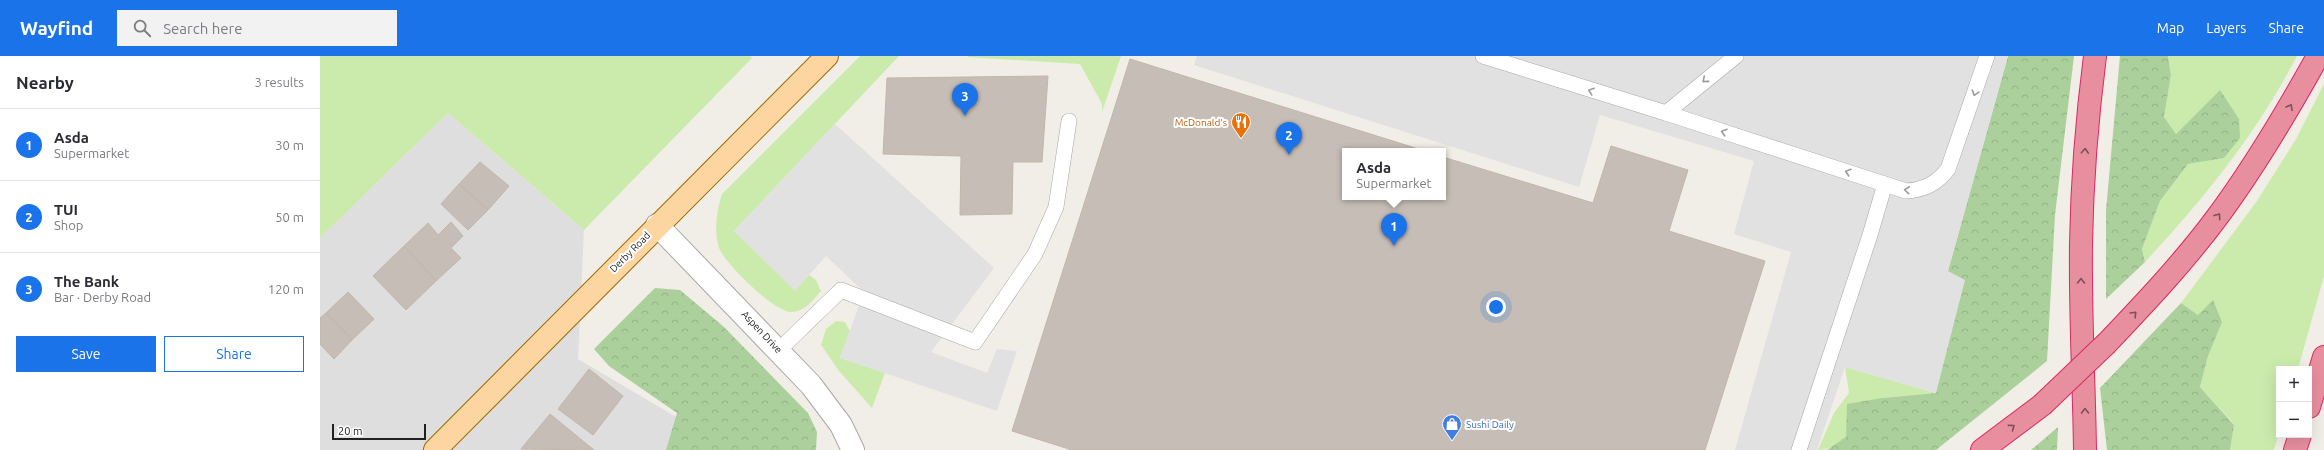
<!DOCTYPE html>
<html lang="en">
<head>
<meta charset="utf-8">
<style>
	body { margin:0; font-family:Ubuntu,sans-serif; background:#f2f2f3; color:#2b2b33 }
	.controls { position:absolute; right:12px; bottom:12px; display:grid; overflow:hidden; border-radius:0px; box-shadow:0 4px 16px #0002 }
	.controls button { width:36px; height:36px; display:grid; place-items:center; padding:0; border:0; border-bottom:1px solid #e1e1e2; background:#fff; color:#2b2b33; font:20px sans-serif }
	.scale { position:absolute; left:12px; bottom:10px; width:94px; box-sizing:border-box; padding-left:4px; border:2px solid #212121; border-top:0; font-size:11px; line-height:14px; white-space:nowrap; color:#212121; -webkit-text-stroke:3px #fff; paint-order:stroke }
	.you { position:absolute; left:1176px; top:251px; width:14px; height:14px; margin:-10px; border:3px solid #fff; border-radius:50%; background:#1a73e8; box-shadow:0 0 0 6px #1a73e833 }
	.badge { display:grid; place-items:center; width:26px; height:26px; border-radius:50%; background:#1a73e8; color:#fff; font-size:13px; font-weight:700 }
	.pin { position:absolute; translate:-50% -33px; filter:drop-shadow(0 1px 2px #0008) }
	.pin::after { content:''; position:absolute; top:21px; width:14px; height:12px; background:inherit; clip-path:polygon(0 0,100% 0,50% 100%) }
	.popup { position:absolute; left:1022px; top:92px; width:104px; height:52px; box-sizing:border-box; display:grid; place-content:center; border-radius:0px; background:#fff; filter:drop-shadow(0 1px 3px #0005); font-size:13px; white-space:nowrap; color:#7c7c81 }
	.popup b { font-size:15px; color:#2b2b33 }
	.popup::after { content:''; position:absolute; left:50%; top:100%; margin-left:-8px; border:8px solid transparent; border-top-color:#fff }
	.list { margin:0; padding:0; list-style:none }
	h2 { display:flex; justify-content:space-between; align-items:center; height:52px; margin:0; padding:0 16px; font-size:17px }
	h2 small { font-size:13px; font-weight:400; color:#7c7c81 }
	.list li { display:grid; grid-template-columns:26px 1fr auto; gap:12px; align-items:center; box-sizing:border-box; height:72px; padding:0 16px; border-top:1px solid #e1e1e2 }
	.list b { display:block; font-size:15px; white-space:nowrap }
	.list p { margin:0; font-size:13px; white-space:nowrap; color:#7c7c81 }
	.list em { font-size:13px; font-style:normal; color:#7c7c81 }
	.actions { display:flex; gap:8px; padding:12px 16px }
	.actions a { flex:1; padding:9px 0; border:1px solid #1a73e8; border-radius:0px; text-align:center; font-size:14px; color:#1a73e8 }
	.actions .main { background:#1a73e8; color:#fff }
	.icon { flex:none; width:22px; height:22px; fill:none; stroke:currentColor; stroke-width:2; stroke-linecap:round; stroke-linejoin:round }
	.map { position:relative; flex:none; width:2004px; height:394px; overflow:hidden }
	header { display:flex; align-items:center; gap:24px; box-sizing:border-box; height:56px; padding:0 20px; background:#1a73e8; color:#fff }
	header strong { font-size:19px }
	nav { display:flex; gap:22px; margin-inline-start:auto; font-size:14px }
	.search { width:280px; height:36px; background:#f2f2f3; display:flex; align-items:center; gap:10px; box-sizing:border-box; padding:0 14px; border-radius:0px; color:#7c7c81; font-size:15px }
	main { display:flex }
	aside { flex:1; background:#fff }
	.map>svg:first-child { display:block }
	.residential { fill:#dfdede }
	.grass { fill:#cbebad }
	.forest { fill:url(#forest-crowns) }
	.parking { fill:#e1e1e1 }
	.building { fill:#c6beb6; stroke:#c3b5a9 }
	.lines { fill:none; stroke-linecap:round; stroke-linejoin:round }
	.lane-casing { stroke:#a8a8a8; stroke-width:16 }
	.street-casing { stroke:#a8a8a8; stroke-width:24 }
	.primary-casing { stroke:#9d6a00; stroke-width:24 }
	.highway-casing { stroke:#dd2764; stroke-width:24 }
	.lane { stroke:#fff; stroke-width:15 }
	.street { stroke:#fff; stroke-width:22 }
	.primary { stroke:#fcd5a1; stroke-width:22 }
	.highway { stroke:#e88f9f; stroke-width:22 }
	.highway-bridge-casing { stroke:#dd2764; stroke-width:24; stroke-linecap:butt }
	.highway-bridge { stroke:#e88f9f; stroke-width:22 }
	.oneway { stroke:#9b9b9b }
	.oneway2 { stroke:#7b525a }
	.labels { text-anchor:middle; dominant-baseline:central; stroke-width:4; stroke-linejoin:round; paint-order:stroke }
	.food-label { font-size:10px; fill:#c56008; stroke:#fff; text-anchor:end }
	.street-label { font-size:10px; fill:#212121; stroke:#fff }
	.shop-label { font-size:10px; fill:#366cbe; stroke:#fff; text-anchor:start }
</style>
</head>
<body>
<header>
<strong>Wayfind</strong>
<div class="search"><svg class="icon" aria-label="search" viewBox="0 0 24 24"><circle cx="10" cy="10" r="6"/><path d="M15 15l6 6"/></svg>Search here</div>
<nav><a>Map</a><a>Layers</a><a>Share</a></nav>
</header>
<main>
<aside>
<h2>Nearby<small>3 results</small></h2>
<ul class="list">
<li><span class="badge">1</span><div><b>Asda</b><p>Supermarket</p></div><em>30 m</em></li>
<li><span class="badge">2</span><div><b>TUI</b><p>Shop</p></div><em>50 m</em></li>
<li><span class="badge">3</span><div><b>The Bank</b><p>Bar · Derby Road</p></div><em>120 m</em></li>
</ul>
<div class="actions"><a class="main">Save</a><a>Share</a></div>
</aside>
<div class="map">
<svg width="2004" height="394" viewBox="0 0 2004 394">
	<defs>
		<pattern id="forest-crowns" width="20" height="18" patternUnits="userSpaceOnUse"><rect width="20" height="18" fill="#abd09c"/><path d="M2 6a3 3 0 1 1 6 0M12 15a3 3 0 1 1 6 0" fill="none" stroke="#93b286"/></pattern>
	</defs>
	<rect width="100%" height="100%" fill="#f1eee7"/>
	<!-- residential -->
	<polygon class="residential" points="128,57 264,174 258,303 412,394 0,394 0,182"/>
	<!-- grass -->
	<g class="grass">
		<polygon points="0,0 430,0 432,2 264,174 128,57 0,182"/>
		<path d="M540,0H579L414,175L475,234L489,219L496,224L501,235C493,244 486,255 472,256C456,258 407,209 400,194C393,179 397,153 402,138Z"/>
		<polygon points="648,0 801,0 782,56 782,48 760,8 647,1"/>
		<path d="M1848,0H1977C1937,77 1884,143 1825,206L1822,193L1840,145L1868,108L1904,102L1900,34L1856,78L1844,61L1851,19Z"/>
		<polygon points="2004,28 2004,220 1978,313 1959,313 1959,376 1954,394 1910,394 1914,368 1880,331 1888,300 1878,259 1861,247 1937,145 1976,83"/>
		<polygon points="516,265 525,266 530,275 520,302 565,317 552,352 519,315 501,289 506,273"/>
		<path d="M1525,311L1616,337L1562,342C1546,360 1524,394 1498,394L1514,357L1529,337Z"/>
	</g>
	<!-- forest -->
	<g class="forest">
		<polygon points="1688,0 1754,0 1735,159 1727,305 1616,394 1507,394 1526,381 1527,348 1562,342 1616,337 1628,215"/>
		<polygon points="1800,0 1848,0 1851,19 1844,61 1856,78 1900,34 1919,63 1920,82 1904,102 1868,108 1840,145 1822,193 1825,206 1786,243 1786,154"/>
		<polygon points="335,232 360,234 404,271 488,357 497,376 496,394 346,394 357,357 289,310 274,293"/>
		<polygon points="1893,244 1902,266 1888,300 1880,331 1914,369 1910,394 1787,394 1780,332 1861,247 1878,259"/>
		<polygon points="1738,371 1737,394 1711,394"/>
	</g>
	<!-- parking -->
	<g class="parking">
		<polygon points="877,0 1688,0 1628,215 1645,224 1616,337 1525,311 1497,394 1415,394 1471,196 1414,178 1434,105 1280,59 1259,131 874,9"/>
		<polygon points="515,68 674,212 611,296 667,317 677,293 697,295 677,355 520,302 544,236 506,200 475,235 414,175"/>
	</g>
	<!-- building -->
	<g class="building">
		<polygon points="810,3 1105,95 1025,95 1025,141 1123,141 1123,101 1273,147 1291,90 1368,114 1349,175 1445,205 1385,394 752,394 692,375"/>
		<polygon points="728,20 722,106 693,106 692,158 640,159 641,100 563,98 567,22"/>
		<polygon points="160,106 189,130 168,154 139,128"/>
		<polygon points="139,128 168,154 148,174 121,148"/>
		<polygon points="131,166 143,180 131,192 141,202 116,225 84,190 108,167 118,179"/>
		<polygon points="84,190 116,225 86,254 53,220"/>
		<polygon points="28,236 54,263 32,284 6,257"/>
		<polygon points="6,257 32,284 14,303 0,288 0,262"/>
		<polygon points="269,313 303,340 273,379 238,353"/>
		<polygon points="230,358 274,394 201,393"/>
	</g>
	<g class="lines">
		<defs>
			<g id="lane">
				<polyline points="1163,0 1346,57 1416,0"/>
				<path d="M1346,57L1586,135C1605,134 1617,127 1628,113L1667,0"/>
				<polyline points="459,294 521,234 655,286 715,198 736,151 749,65"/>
				<polyline points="1479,394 1550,179 1565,128"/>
			</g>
			<polyline id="street" points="337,169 491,329 521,369 533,394"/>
			<polyline id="primary" points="115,394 507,0"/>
			<g id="highway">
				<path d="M1787,287C1825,247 1862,208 1895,164C1934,112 1967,56 1998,0"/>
				<polyline points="1989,351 2004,301"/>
				<polyline points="1662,394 1722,349"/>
				<path d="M1765,394C1764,325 1760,256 1761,188C1762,125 1767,62 1775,0"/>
				<polyline points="1975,394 1980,379"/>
			</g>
		</defs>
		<!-- lane casing -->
		<use href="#lane" class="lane-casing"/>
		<!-- street casing -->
		<use href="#street" class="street-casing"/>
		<!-- primary casing -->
		<use href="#primary" class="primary-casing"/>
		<!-- highway casing -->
		<use href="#highway" class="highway-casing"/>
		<!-- lane -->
		<use href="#lane" class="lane"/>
		<!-- street -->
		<use href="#street" class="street"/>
		<!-- primary -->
		<use href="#primary" class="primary"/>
		<!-- highway -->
		<use href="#highway" class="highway"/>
		<defs>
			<polyline id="highway-bridge" points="1722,349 1787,287"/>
		</defs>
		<!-- highway-bridge casing -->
		<use href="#highway-bridge" class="highway-bridge-casing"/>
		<!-- highway-bridge -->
		<use href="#highway-bridge" class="highway-bridge"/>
	</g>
	<!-- one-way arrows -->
	<defs><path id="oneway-chevron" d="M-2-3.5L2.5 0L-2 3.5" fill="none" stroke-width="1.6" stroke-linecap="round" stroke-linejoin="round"/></defs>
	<g class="oneway">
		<use href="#oneway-chevron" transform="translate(1385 24) rotate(140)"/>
		<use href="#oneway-chevron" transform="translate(1271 35) rotate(-161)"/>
		<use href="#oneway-chevron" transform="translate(1655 37) rotate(108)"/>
		<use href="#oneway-chevron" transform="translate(1404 76) rotate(-162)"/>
		<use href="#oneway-chevron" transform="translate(1528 116) rotate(-162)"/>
		<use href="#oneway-chevron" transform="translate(1587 134) rotate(-174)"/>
	</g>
	<g class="oneway2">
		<use href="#oneway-chevron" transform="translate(1970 51) rotate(-60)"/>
		<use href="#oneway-chevron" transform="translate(1765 95) rotate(-87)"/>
		<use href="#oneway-chevron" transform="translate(1898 160) rotate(-54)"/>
		<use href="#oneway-chevron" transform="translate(1761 225) rotate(-90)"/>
		<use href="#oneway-chevron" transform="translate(1814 258) rotate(-46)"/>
		<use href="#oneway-chevron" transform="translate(1765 355) rotate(-91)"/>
		<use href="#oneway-chevron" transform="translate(1692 371) rotate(-37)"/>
	</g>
	<!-- icons -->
	<defs>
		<symbol id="restaurant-pin" viewBox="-11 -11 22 30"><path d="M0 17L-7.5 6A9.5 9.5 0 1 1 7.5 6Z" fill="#e8710a" stroke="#fff"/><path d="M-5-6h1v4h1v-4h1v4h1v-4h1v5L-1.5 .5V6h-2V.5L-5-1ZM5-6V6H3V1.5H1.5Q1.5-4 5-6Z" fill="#fff"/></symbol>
		<symbol id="shop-pin" viewBox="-11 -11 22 30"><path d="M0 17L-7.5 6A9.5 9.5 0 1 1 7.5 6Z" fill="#3f7fe0" stroke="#fff"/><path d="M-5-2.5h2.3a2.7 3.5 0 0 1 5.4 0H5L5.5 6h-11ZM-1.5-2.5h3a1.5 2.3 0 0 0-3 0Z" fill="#fff"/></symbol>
	</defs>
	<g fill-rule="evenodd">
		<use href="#restaurant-pin" x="910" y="55" width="22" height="30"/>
		<use href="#shop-pin" x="1121" y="357" width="22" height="30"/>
	</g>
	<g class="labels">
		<!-- food labels -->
		<g class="food-label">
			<text x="907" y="66">McDonald's</text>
		</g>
		<!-- street labels -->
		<g class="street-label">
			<text transform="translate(310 196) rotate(-45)">Derby Road</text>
			<text transform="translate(442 276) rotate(47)">Aspen Drive</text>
		</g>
		<!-- shop labels -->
		<g class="shop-label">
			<text x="1146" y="368">Sushi Daily</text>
		</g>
	</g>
</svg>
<div class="controls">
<button>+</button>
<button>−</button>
</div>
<div class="scale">20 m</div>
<div class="you"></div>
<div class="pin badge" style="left:1074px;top:190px">1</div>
<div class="popup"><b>Asda</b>Supermarket</div>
<div class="pin badge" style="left:969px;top:99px">2</div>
<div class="pin badge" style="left:645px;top:60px">3</div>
</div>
</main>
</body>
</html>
